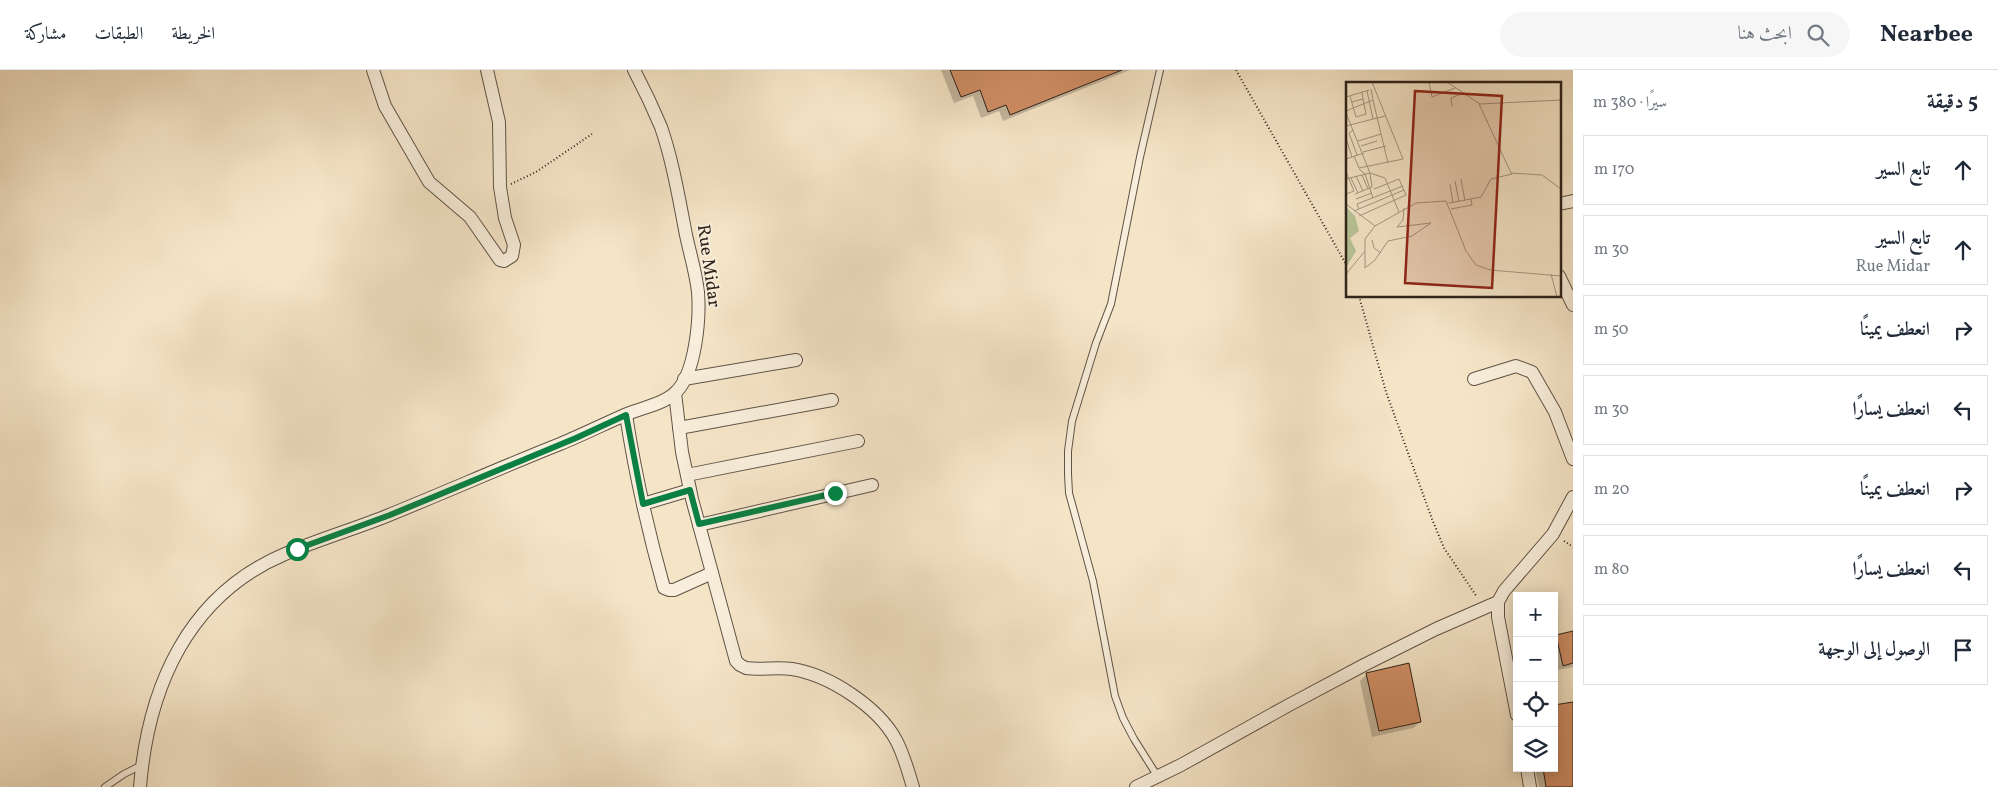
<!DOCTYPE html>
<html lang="ar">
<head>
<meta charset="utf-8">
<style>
	body { margin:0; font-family:Vollkorn,Amiri,serif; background:#f6f6f7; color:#1f2937; direction:rtl }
	.controls { position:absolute; right:15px; bottom:15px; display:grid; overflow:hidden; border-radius:0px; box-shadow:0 2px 12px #0003 }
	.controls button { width:45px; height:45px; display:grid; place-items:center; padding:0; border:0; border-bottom:1px solid #e0e1e3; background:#fff; color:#1f2937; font:25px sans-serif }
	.stop { position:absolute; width:15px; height:15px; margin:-11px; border:4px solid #0b8043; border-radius:50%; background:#fff }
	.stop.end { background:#0b8043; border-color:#fff; box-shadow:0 1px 5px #0008 }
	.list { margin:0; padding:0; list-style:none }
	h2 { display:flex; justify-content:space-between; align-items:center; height:65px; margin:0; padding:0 20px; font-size:21px }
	h2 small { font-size:16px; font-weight:400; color:#747a83 }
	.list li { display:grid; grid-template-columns:32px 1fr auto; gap:15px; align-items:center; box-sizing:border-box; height:70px; margin:0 10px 10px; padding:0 10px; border:1px solid #e0e1e3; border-radius:0px }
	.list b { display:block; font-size:19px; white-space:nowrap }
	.list p { margin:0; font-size:16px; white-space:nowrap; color:#747a83 }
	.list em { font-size:16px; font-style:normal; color:#747a83 }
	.icon { flex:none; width:28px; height:28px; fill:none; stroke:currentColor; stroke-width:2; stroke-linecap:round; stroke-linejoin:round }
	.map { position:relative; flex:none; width:1573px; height:717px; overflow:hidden; direction:ltr }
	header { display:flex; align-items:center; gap:30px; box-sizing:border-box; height:70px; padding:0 25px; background:#fff; border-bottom:1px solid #e0e1e3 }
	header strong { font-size:24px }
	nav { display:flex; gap:28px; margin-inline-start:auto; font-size:18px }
	.search { width:350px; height:45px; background:#f6f6f7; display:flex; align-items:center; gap:12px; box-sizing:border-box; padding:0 18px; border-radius:28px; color:#747a83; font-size:19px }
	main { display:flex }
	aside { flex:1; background:#fff }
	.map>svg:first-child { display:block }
	.shadow { fill:#0003 }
	.building { fill:#d18f66; stroke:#2e221b }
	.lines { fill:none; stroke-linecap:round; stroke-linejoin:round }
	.lane-casing { stroke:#605346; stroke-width:8 }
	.street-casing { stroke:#605346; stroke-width:14 }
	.path { stroke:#2e221b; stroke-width:2; stroke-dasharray:1 2.5; stroke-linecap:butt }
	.lane { stroke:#f8eedb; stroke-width:6 }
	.street { stroke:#f8eedb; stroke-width:12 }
	.route { stroke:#0b8043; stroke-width:6 }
	.labels { text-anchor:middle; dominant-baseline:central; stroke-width:4; stroke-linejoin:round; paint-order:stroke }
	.street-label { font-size:18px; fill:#2e221b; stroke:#f8eedb }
	.inset-road { fill:none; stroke:#a59782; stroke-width:1 }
	.view { fill:#8f2418; fill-opacity:0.15; stroke:#8f2418; stroke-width:2.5 }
	.inset-edge { fill:none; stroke:#2e221b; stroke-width:2.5 }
</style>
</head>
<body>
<header>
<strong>Nearbee</strong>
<div class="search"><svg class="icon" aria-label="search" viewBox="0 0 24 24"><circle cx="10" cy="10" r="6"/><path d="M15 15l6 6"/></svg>ابحث هنا</div>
<nav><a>الخريطة</a><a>الطبقات</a><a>مشاركة</a></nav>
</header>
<main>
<aside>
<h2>5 دقيقة<small>سيرًا · 380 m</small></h2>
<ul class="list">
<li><svg class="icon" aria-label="ahead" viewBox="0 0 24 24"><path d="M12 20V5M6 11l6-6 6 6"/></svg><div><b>تابع السير</b></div><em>170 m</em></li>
<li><svg class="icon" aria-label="ahead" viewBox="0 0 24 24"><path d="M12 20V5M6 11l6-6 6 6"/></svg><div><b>تابع السير</b><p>Rue Midar</p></div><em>30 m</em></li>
<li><svg class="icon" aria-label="right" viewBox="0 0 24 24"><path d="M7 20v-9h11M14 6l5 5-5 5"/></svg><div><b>انعطف يمينًا</b></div><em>50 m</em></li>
<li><svg class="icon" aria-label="left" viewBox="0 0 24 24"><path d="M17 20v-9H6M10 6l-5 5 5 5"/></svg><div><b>انعطف يسارًا</b></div><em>30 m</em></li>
<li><svg class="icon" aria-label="right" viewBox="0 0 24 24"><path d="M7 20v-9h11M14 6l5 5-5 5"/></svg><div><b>انعطف يمينًا</b></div><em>20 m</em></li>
<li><svg class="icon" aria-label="left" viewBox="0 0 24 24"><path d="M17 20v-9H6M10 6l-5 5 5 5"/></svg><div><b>انعطف يسارًا</b></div><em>80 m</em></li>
<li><svg class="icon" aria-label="arrive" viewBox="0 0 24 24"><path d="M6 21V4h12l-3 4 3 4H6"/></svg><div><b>الوصول إلى الوجهة</b></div></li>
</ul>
</aside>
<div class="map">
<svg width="1573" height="717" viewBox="0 0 1573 717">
	<rect width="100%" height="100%" fill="#f5e5c7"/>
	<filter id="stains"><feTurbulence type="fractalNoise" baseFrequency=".004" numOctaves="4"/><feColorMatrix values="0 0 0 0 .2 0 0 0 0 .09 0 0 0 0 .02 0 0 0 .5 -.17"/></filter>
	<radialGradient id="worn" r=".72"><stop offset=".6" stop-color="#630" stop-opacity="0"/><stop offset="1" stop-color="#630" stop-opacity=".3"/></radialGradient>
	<!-- shadow -->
	<g class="shadow">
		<polygon points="941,0 1130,0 1003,51 999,41 981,48 973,26 954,33"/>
		<polygon points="1573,563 1573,597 1558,600 1554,584 1554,569 1556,566"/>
		<polygon points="1367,604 1420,652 1413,658 1372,667 1360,611"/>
		<polygon points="1573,633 1573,717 1539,717 1535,698 1554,698"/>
	</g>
	<!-- building -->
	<g class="building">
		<polygon points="950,0 1122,0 1010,45 1006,35 988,42 980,20 961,27"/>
		<polygon points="1573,561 1573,593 1563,596 1556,565"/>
		<polygon points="1409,593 1421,652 1379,661 1366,603"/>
		<polygon points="1573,632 1573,717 1546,717 1543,698 1554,698 1554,635"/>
	</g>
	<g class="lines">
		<defs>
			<g id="lane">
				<polyline points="1158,707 1134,669 1123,648 1115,626 1093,511 1069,423 1068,404 1068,381 1072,351 1096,273 1111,234 1140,87 1160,0"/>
				<polyline points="105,717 124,704 142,695"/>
			</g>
			<g id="street">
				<polyline points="373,0 385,36 429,112 470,147 500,190 504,191 512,186 514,175 505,148 500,117 499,52 487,0"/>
				<polyline points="1559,134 1573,131"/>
				<polyline points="1559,206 1573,235"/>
				<polyline points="684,309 796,290"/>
				<polyline points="1474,309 1516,296 1532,302 1555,342 1573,389"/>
				<path d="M675,323L682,382L692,429L736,591L740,595L746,598C761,600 777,597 792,599C830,605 878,637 896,670C904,685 908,701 913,717"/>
				<path d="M626,345C635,403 648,461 664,518L669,520H674L712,503"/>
				<polyline points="679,358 832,330"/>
				<polyline points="687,405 858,371"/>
				<polyline points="643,434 690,420"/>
				<polyline points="699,455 872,415"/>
				<polyline points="1517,645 1498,547 1498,532 1504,521 1553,464 1573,427"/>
				<polyline points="1527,698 1530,717"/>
				<path d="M140,717C148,617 188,525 285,484C319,469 355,459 389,445C446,422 502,397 560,374C582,365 604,354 627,344C642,338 663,334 675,323C696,304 700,248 698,222C696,203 690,184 686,165C679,129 673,92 661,57C653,38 644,19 634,0"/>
				<polyline points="1136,717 1181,695 1289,635 1366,594 1436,559 1498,532"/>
			</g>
		</defs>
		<!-- lane casing -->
		<use href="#lane" class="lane-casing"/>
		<!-- street casing -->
		<use href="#street" class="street-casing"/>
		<!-- path -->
		<g class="path">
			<polyline points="1236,0 1347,196"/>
			<polyline points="511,114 536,102 592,64"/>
			<polyline points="1359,226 1386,322 1432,449 1444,478 1477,527"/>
			<polyline points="1564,471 1573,477"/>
		</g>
		<!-- lane -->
		<use href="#lane" class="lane"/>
		<!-- street -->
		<use href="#street" class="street"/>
	</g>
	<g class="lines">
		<!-- route -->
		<polyline class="route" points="297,479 390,445 576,368 626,345 643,434 690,420 699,454 835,423"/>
	</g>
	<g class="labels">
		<!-- street labels -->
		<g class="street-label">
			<text transform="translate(708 196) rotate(82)">Rue Midar</text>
		</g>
	</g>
	<!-- overview -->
	<g transform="translate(1346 12)">
		<rect width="215" height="215" fill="#f5e5c7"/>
		<path d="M0,125L9,134L13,149L4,156L10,169L0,186Z" fill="#b8c598"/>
		<path class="inset-road" d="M83,0L86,15L109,6M101,0L134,22L215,18M21,9L27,37L40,34M4,14L10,35L20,32L17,17M0,15L23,8M27,18L35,52M6,20L17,17L16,10M133,22L165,91L196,93L215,107M106,24L105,16L118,11M0,29L27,18L25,7M0,31L24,91M0,44L27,37M7,48L3,51L11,73M0,56L6,75M12,59L35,52L42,81M15,64L31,59M17,70L40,64M8,74L13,86L57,77L26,0M0,77L18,71M13,87L19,92L27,116M0,90L8,109L0,112M16,93L22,107M10,94L17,109M5,96L12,111M0,97L24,91L39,96L53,130M115,97L119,119M109,99L113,120M104,102L107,121M9,112L26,105L24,92M10,117L26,111M103,121L135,115L145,97L166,92M0,122L29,144L70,121L100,119L120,169L130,183L144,188L215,194M13,127L11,122L57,104M105,127L126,123L125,117M8,129L58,108M13,134L60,113L53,97L28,107M29,144L19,157V186L29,178L42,159L66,154L85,141L51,145L57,138L58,126M26,158L28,166L35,171M0,192L19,169M205,192L211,215"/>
		<path class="view" d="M69,9L156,14L146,206L59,201Z"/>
		<rect width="215" height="215" class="inset-edge"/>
	</g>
	<rect width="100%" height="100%" filter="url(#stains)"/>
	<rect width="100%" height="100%" fill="url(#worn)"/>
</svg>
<div class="controls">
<button>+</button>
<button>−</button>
<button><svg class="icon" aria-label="locate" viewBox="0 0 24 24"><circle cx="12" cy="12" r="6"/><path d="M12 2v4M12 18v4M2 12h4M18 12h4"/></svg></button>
<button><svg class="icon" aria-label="layers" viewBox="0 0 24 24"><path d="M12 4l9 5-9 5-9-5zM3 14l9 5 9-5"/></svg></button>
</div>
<div class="stop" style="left:297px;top:479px"></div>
<div class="stop end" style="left:835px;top:423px"></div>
</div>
</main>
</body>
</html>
